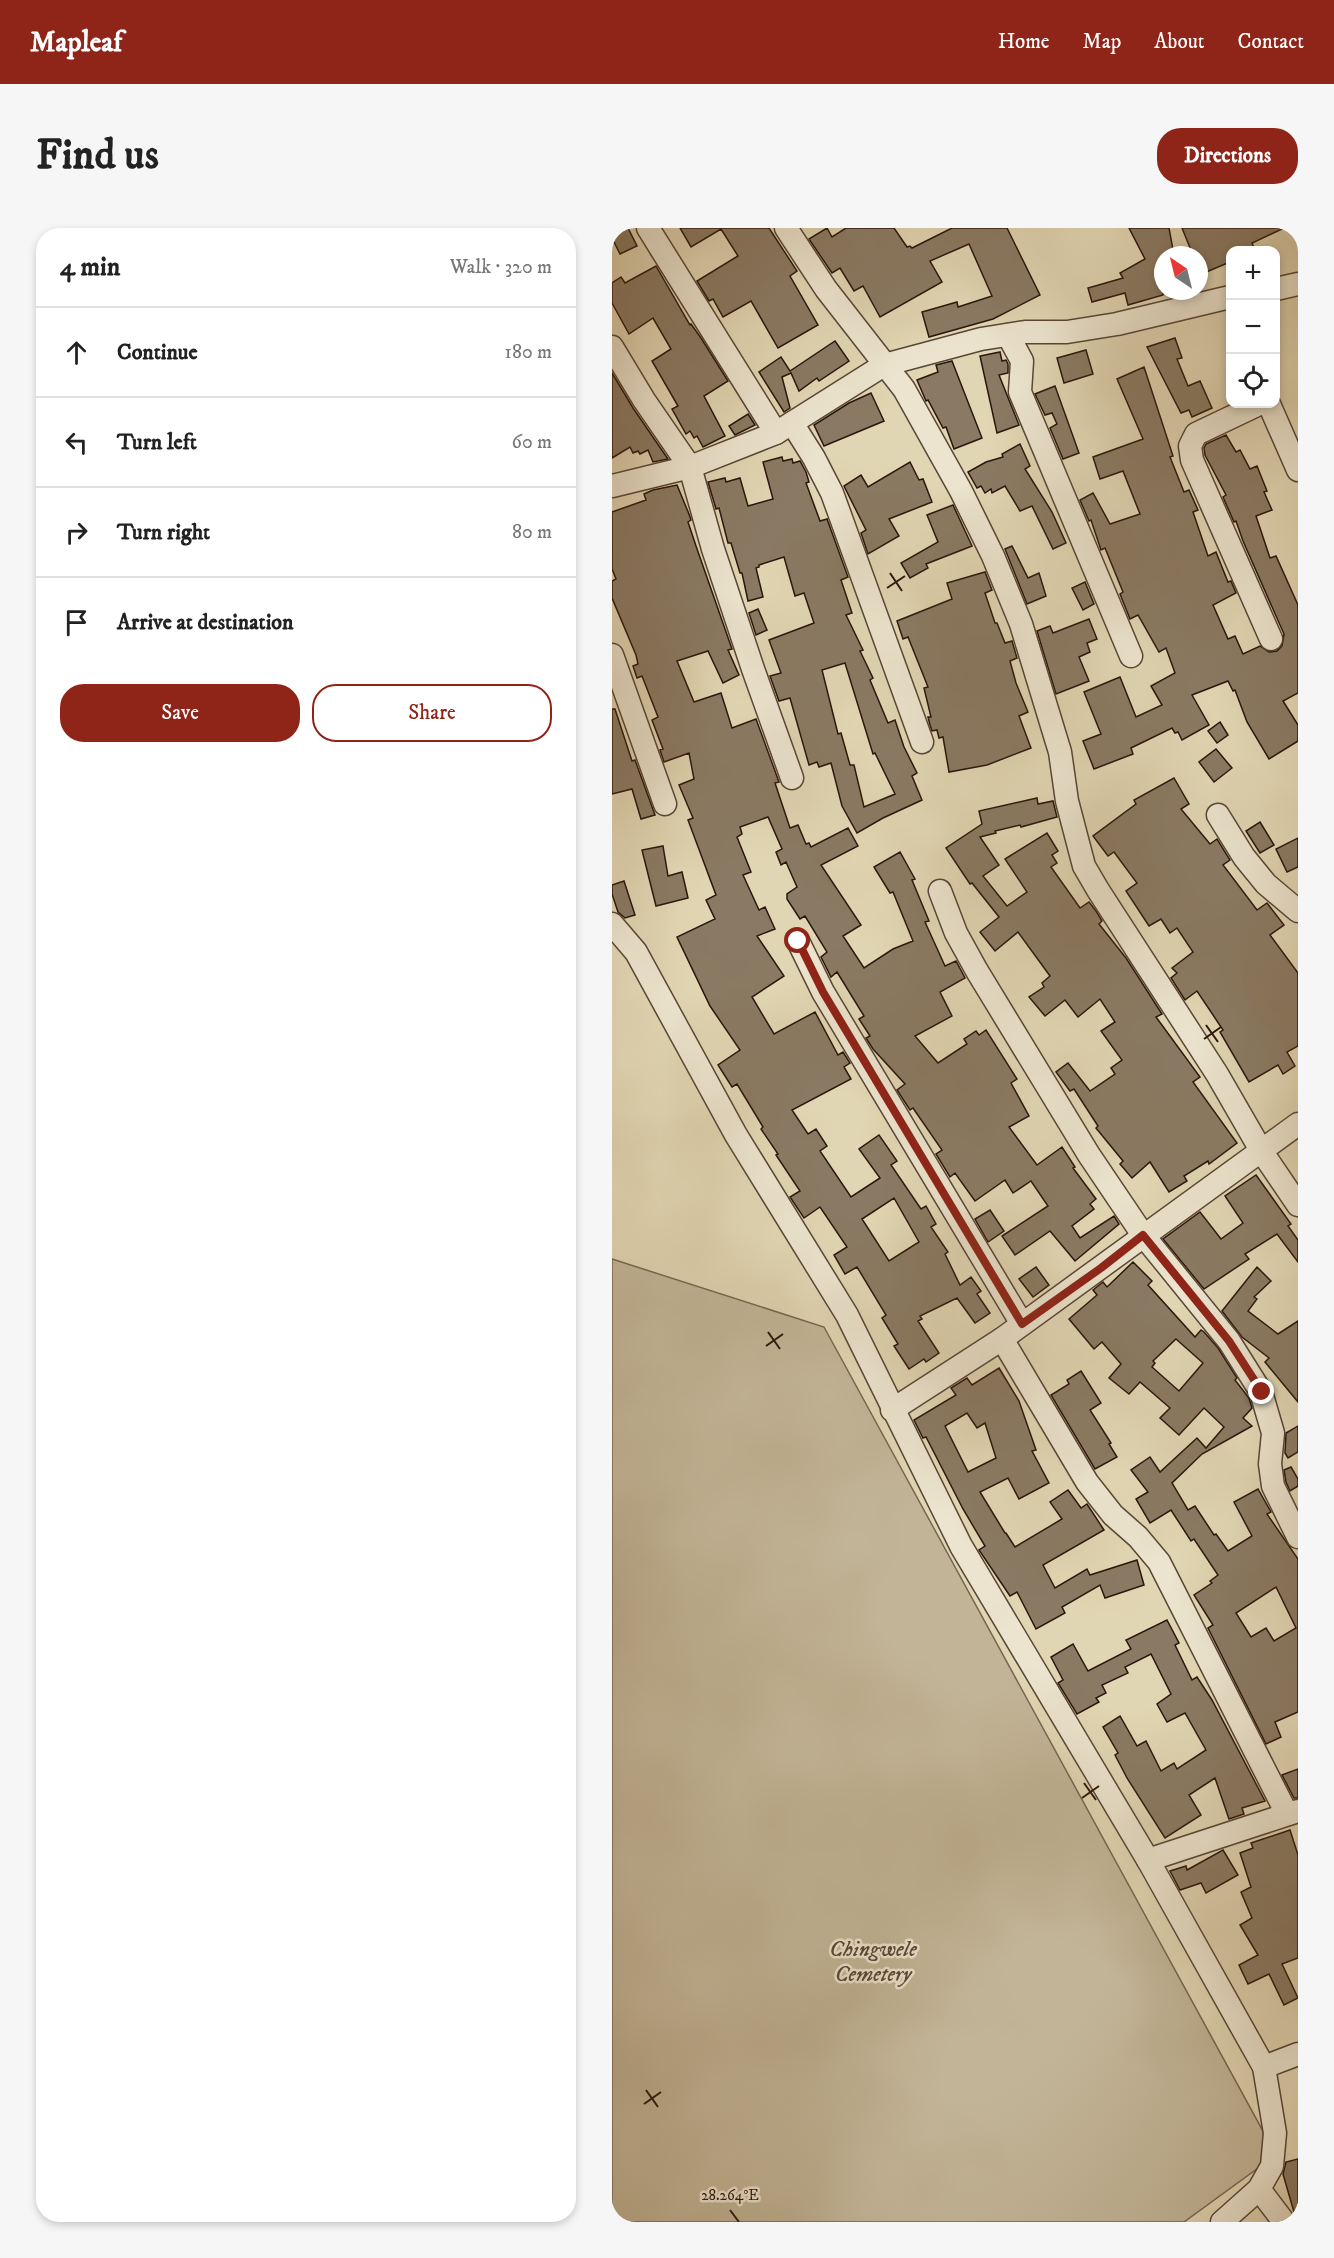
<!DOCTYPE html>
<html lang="en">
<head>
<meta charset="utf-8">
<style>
	body { margin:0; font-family:"IM FELL DW Pica",serif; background:#f6f6f6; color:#222 }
	.controls { position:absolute; right:18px; top:18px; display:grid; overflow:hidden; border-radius:12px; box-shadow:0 3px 9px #0003 }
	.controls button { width:54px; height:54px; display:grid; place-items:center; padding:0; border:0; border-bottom:2px solid #e0e0e0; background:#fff; color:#222; font:30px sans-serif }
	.compass { position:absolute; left:542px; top:18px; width:54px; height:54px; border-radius:50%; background:#fff; box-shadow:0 3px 9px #0003; rotate:325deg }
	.stop { position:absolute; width:18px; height:18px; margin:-14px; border:4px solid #8f2418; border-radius:50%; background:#fff }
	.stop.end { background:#8f2418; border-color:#fff; box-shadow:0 2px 6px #0008 }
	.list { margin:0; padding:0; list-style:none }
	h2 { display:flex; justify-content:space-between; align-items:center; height:78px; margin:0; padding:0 24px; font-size:26px }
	h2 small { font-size:20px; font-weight:400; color:#767676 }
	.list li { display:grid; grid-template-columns:39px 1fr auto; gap:18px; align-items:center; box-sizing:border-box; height:90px; padding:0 24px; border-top:2px solid #e0e0e0 }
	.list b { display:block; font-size:22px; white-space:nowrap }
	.list em { font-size:20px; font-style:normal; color:#767676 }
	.actions { display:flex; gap:12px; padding:18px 24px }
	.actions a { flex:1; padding:14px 0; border:2px solid #8f2418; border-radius:24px; text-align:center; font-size:21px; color:#8f2418 }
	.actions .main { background:#8f2418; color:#fff }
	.icon { flex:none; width:33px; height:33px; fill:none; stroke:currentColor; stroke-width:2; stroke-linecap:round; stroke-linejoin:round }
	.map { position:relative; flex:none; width:686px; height:1994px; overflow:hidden; border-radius:24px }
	header { display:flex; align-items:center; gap:36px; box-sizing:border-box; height:84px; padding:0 30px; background:#8f2418; color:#fff }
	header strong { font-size:28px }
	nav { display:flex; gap:33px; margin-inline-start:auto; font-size:21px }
	.intro { display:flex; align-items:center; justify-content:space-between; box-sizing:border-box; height:144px; padding:0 36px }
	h1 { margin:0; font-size:42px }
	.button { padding:15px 27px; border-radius:24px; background:#8f2418; color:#fff; font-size:21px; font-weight:700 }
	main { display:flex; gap:36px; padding:0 36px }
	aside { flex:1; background:#fff; border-radius:24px; box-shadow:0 3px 9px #0003 }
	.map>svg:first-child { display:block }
	.green { fill:#c2b597; stroke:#766652; stroke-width:1.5 }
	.building { fill:#8a7a63; stroke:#2b160c; stroke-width:1.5; fill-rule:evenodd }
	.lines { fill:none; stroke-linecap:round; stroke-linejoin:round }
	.minor-casing { stroke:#584636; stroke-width:25 }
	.minor { stroke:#ece4ce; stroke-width:22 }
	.route { stroke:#8f2418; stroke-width:8 }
	.ticks { fill:none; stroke:#2b160c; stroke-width:2 }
	.labels { text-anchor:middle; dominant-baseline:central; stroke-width:5; stroke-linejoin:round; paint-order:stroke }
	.park-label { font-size:22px; font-style:italic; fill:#584636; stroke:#ece4ce }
	.ticks-label { font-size:15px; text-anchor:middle; fill:#2b160c; stroke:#ece4ce; stroke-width:5; stroke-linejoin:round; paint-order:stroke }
</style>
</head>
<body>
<header>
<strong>Mapleaf</strong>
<nav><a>Home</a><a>Map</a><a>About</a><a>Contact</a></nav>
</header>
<div class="intro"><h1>Find us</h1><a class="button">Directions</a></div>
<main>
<aside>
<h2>4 min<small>Walk · 320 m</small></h2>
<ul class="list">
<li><svg class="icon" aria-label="ahead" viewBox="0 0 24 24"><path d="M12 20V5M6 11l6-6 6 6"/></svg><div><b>Continue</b></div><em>180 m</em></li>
<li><svg class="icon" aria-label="left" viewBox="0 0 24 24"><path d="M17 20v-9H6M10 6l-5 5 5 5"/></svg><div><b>Turn left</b></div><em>60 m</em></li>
<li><svg class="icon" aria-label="right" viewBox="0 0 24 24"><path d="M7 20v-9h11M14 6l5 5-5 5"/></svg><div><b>Turn right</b></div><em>80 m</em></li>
<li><svg class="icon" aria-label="arrive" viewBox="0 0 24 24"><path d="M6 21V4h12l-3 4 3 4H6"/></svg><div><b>Arrive at destination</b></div></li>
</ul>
<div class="actions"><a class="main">Save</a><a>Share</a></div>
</aside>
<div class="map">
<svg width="686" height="1994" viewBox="0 0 686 1994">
	<rect width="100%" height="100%" fill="#e1d6b3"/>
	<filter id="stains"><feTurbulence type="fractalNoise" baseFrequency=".00333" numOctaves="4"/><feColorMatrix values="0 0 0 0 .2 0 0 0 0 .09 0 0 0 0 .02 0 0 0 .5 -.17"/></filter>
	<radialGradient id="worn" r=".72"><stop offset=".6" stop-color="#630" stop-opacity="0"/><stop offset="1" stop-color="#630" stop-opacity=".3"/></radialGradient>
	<!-- green -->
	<polygon class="green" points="0,1031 212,1099 664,1927 572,1994 0,1994"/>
	<!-- building -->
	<g class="building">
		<polygon points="0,0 16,0 25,18 8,26 0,10"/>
		<polygon points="68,0 157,0 185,43 178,48 206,97 166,120 139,73 111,89 101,71 97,73 85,53 126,28 109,1 79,19"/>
		<polygon points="215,0 220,9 234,0 282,0 295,19 298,18 300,20 340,0 395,0 428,67 381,91 317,109 310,84 345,74 346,79 380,68 357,16 318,33 330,54 268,89 251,58 242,63 228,40 220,45 197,11"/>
		<polygon points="517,0 557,0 562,27 551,27 551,67 516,77 513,65 480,74 476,60 511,50 508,45 533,31"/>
		<polygon points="570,0 672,0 640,15 643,22 618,22 618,34 587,47 587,27 581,27"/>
		<polygon points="44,38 78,97 79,96 89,110 116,153 92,168 113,208 91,219 85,208 82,210 78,203 74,206 60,181 66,178 40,133 59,121 41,90 17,106 0,75 0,55 9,49 13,55"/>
		<polygon points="563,110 570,130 565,131 576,158 588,153 600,180 580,189 577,182 569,185 535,119"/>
		<polygon points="223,113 237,133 207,153 205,150 187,163 179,145 170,149 178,180 172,184 147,144 169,129 178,143"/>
		<polygon points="474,122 481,146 452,155 445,130"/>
		<polygon points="388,124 390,133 394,132 396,136 396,145 387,147 407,197 385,205 368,128"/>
		<polygon points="340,133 370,210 342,221 334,199 331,200 316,172 314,173 305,152 326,144 324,137"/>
		<polygon points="532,139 561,228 558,229 572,264 577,262 586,282 581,284 596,328 604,324 616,354 619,353 624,365 601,377 616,411 623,408 631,426 648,418 657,424 665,423 670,418 672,406 631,313 624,293 622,294 611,269 614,267 593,227 592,220 594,216 614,207 624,224 628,222 638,241 645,238 655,263 652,264 660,282 644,288 658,330 664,328 686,377 686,465 671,473 686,497 686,513 657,531 635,494 623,462 621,463 616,453 580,467 597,497 570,512 566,504 563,505 560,500 519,520 521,526 482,541 471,513 489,506 472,464 508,449 524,489 550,477 539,458 563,445 554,420 547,424 526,387 518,391 508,366 511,364 493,320 489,322 479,292 477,293 468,272 481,265 498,296 528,286 511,243 488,251 481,229 531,211 505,151"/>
		<polygon points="0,145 21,180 56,231 41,234 36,222 28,226 26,223 21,225 18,219 0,230"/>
		<polygon points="443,158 467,225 451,231 438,200 445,196 440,185 433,187 423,166"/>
		<polygon points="259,165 272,193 212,218 202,197 237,175"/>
		<polygon points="136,186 143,197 123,207 117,198"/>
		<polygon points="408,216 418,238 413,241 440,284 454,315 441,321 420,278 408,283 393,258 380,265 379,261 373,265 369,258 365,260 356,244 374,234 391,229 390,226"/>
		<path d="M170,229L171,233L180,231L181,235L188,233L194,244L197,254L194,255L208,293L215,291L236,349L229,352L240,385L234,387L251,422L248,423L261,450L258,452L276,495L283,492L292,519L305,545L300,548L310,572L271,590L245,605L230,578L219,535L207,539L205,534L197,537L178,470L167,473L158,448L169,445L157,412L202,395L192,365L183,368L172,329L147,337V339L144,340L151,369L136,373L130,345H128L119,315H116L107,280L104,281L96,254L113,250L114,254L128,250L136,278L161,271L151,234ZM233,435L261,526L263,525L283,566L252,579L242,537H238L229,505L226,506L210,442Z"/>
		<polygon points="298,234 307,252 311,251 320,274 277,291 287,308 256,326 249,305 254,302 232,258 249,247 256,259"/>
		<path d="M65,257L77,286L79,292L76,294L84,318L120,421L116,422L127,447L111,455L96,423L65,433L82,474L109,465L120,500L144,491L167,554L163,555L178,600L186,597L194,616L197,615L199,619L236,600L246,618L209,637L249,697L231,708L252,740L281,721L301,713L281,664L278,665L262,639L288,624L303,651L300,652L317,693L313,694L333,738L344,733L353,750L328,764L340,788L303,808L326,835L355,816L352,811L364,803L367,807L374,802L405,851L399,855L417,888L397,899L425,937L450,919L463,939L461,940L484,971L478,976L482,981L460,998L468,1010L502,988L507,996L463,1033L438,1003L403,1027L390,1008L436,978L419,953L401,965L393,952L363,973L343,945L338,949L324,926L330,922L301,880L298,882L285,862L293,856L261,821L254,810L258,808L247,791L252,788L225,744L219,749L209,729L215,724L193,688L188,691L175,671V666L185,659L174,634L169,637L164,624L170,621L156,589L128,599L130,606L125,609L139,644L131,647L147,682L153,679L163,701L145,708L172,748L140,769L162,806L203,784L226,827L231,824L238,835L232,839L239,851L180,882L196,906L204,901L215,918L208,923L239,969L268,950L247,921L267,907L285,933L279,937L309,981L314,978L324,996L319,999L336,1024L333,1026L348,1057L359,1049L369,1063L365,1066L378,1085L363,1095L345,1070L308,1088L310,1091L306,1093L327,1125L314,1134L312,1131L297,1141L282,1118L286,1116L270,1090L274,1087L245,1039L233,1046L222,1027L235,1019L208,979L192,990L178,969L188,963L164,927L166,926L149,901L151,899L125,856L120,859L106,837L128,822L98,778L65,709L103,691L94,672L104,667L76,592L81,590L67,557L82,551L77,525L52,534L48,522L51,521L40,492L46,489L30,448L25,450L21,438L26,436L24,427L0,370V353L4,351L0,341V284L34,272L32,266L41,262ZM282,970L307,1014L277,1033L250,991Z"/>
		<polygon points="341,277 360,318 314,336 316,340 298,350 289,335 326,314 315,287"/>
		<polygon points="400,318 416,350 427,345 434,368 415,376 393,321"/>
		<polygon points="373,344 380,362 373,365 383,395 385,395 393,415 400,413 405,430 398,433 404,455 416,484 407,488 419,520 375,537 337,544 331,509 327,510 325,502 320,503 318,497 316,489 319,489 312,460 316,459 296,409 291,411 285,393 340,371 335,355"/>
		<polygon points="473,354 482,376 471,382 460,360"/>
		<polygon points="146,381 155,402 144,407 137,385"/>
		<polygon points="477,391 485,411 475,415 478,424 467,429 477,453 444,466 425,403 438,398 441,405"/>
		<polygon points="0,481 3,481 20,533 23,532 43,587 29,591 20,561 0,566"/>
		<polygon points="608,494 616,507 605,515 596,503"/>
		<polygon points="604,521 620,540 602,554 587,534"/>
		<polygon points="562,550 577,576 569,581 598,616 605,611 618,632 611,637 645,682 655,675 672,697 658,707 686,745 686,818 675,824 683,838 671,846 666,837 637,854 608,804 611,802 585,763 573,772 559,750 565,745 560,740 581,724 565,700 558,705 549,691 537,698 514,663 525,655 502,624 496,628 481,608 524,576 522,572"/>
		<polygon points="425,570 426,576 441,573 445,589 409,599 408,597 383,603 384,605 368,609 387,637 371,648 395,678 415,664 393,631 435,605 446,623 440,627 445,635 439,639 468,680 477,674 484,683 490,693 487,696 514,730 550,786 544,789 588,849 581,854 625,915 597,936 596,933 572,948 575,953 557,964 538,934 520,950 508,936 511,933 484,900 486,898 462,861 458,863 444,844 456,835 478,863 503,846 499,840 510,832 489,803 503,794 488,771 466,789 453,772 433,788 417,769 432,759 430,755 438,748 406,704 383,723 368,704 387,689 360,655 358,656 334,620 370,596 367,583"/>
		<polygon points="648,594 662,617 648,625 634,603"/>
		<polygon points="686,610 686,639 675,644 664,621"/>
		<polygon points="51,618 56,648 70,644 76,670 44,678 30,622"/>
		<polygon points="12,653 23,687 13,690 6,684 0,666 0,657"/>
		<polygon points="644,947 679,996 676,998 686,1012 686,1034 665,1006 633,1026 637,1031 592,1061 551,1011 588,984 609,1011 631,995 613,968"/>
		<polygon points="378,982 392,1003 376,1014 363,991"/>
		<path d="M521,1034L540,1053L536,1057L583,1109L589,1102L592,1104L606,1120L625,1150L623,1152L637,1170L640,1180L631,1190L640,1198L590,1226L560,1255L576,1282L583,1278L602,1307L604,1306L616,1323L640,1308L622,1274L646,1261L659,1284L655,1286L686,1331V1484L663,1494L669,1509L654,1516L596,1400L601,1397L582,1367L600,1355L598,1353L606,1347L582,1311L579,1313L559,1282L538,1295L524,1271L536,1264L519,1242L538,1229L548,1244L585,1210L594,1220L612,1199L592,1180L567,1207L548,1190L558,1180L528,1154L517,1166L497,1150L509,1136L490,1114L482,1121L457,1091L485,1067L481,1062L491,1054L495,1059ZM564,1111L591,1135L567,1163L540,1139L543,1135L541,1133ZM664,1359L684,1400L662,1413L654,1400L639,1409L624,1385Z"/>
		<polygon points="424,1039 437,1057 421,1069 407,1051"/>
		<polygon points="645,1039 659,1053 642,1069 645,1071 636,1083 666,1106 686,1093 686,1174 653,1134 657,1130 630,1109 610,1083"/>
		<path d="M387,1140L407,1173L424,1222L420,1223L437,1255L407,1271L396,1250L368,1264L393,1305H394L403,1319L450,1291L438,1274L456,1262L469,1280L475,1276L492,1302L431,1337L443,1360L475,1341L478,1347L525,1332L532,1357L493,1370L488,1357L450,1379L453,1385L424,1401L405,1364L398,1368L367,1322L373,1318L351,1281L314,1209L311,1210L302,1192L344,1167L339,1160L355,1150L360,1157ZM355,1185L365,1200L373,1195L384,1230L356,1244L333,1198Z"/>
		<polygon points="469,1143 489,1175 478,1182 499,1215 497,1216 505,1229 483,1241 439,1167 457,1156 455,1152"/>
		<polygon points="686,1198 686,1224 676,1230 673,1225 674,1205"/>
		<polygon points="679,1239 686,1251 686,1258 678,1263 674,1254 672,1242"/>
		<polygon points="555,1392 567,1415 563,1417 580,1452 585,1449 600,1472 653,1573 630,1580 632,1586 617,1591 603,1550 577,1567 589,1587 553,1610 515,1550 503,1527 506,1525 491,1499 508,1488 525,1518 534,1513 549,1543 562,1535 565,1541 594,1522 573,1485 555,1494 545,1476 559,1466 539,1426 513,1439 516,1445 490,1457 494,1465 484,1470 487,1474 465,1486 446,1455 451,1452 439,1429 461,1416 476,1443 519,1421 514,1412"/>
		<polygon points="686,1541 686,1570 682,1570 670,1547"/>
		<polygon points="678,1602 686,1627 686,1730 670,1736 686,1770 672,1777 657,1746 636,1756 627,1737 646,1727 628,1697 640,1690 629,1664 639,1659 628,1625 641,1620 639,1615"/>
		<polygon points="611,1622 626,1647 594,1665 589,1655 568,1662 558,1643 574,1638 575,1642"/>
		<polygon points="686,1931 686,1983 682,1984 671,1946 674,1934"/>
	</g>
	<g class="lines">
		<defs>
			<g id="minor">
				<polyline points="36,0 164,205"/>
				<polyline points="174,0 214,61 292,161 349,263 381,328 409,396 448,524 455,573 472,638 486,662 605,846 650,924 686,977"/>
				<polyline points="664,61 686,56"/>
				<polyline points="396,107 410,133 408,164 519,428"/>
				<polyline points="0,119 32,172 78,239 101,321 141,441 180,550"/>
				<polyline points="647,176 584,206 578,218 580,232 659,411"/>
				<polyline points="657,176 686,242"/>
				<polyline points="180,195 202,230 220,265 310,514"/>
				<polyline points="0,258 78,239 164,205 272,137 369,111 413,104 455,104 505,96 618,69"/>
				<polyline points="0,427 53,576"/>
				<polyline points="606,587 632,629 654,656 686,683"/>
				<polyline points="328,663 344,705 365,743 477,927 531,1007 617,1113 649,1164 661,1205 658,1236 661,1258 686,1309"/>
				<polyline points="0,696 24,724 124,907 235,1087 349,1318 536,1632 652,1839 663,1905 660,1938 647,1961 610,1994"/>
				<polyline points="186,713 211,764 410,1096"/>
				<polyline points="390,1111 475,1254 501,1287 526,1309 547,1334 675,1586"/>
				<polyline points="280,1182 390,1111 686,896"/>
				<polyline points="536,1632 686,1583"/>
				<polyline points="652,1839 686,1826"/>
				<polyline points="647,1961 672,1994"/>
			</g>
		</defs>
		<!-- minor casing -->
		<use href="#minor" class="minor-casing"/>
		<!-- minor -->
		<use href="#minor" class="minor"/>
	</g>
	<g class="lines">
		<!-- route -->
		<polyline class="route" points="186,713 211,764 410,1096 489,1040 531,1007 617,1113 650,1164"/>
	</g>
	<!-- ticks -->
	<path class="ticks" d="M278,345L290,363M275,360L293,348M594,797L606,814M592,811L609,799M156,1104L168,1121M154,1118L171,1106M472,1555L484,1572M470,1570L487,1558M34,1862L46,1879M32,1876L49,1864M118,1982L127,1994"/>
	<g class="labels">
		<!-- park labels -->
		<g class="park-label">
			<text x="261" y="1721">Chingwele<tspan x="261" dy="25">Cemetery</tspan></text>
		</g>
	</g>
	<g class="ticks-label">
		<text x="118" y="1972">28.264°E</text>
	</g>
	<rect width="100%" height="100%" filter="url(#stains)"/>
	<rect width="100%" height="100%" fill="url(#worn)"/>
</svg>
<div class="controls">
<button>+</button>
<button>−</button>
<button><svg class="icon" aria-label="locate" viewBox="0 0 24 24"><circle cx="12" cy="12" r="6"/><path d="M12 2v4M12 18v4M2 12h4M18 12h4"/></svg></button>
</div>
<svg class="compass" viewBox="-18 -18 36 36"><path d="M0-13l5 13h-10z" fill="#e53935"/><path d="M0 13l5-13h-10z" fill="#767676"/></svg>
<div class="stop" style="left:186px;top:713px"></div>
<div class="stop end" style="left:650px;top:1164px"></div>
</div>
</main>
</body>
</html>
